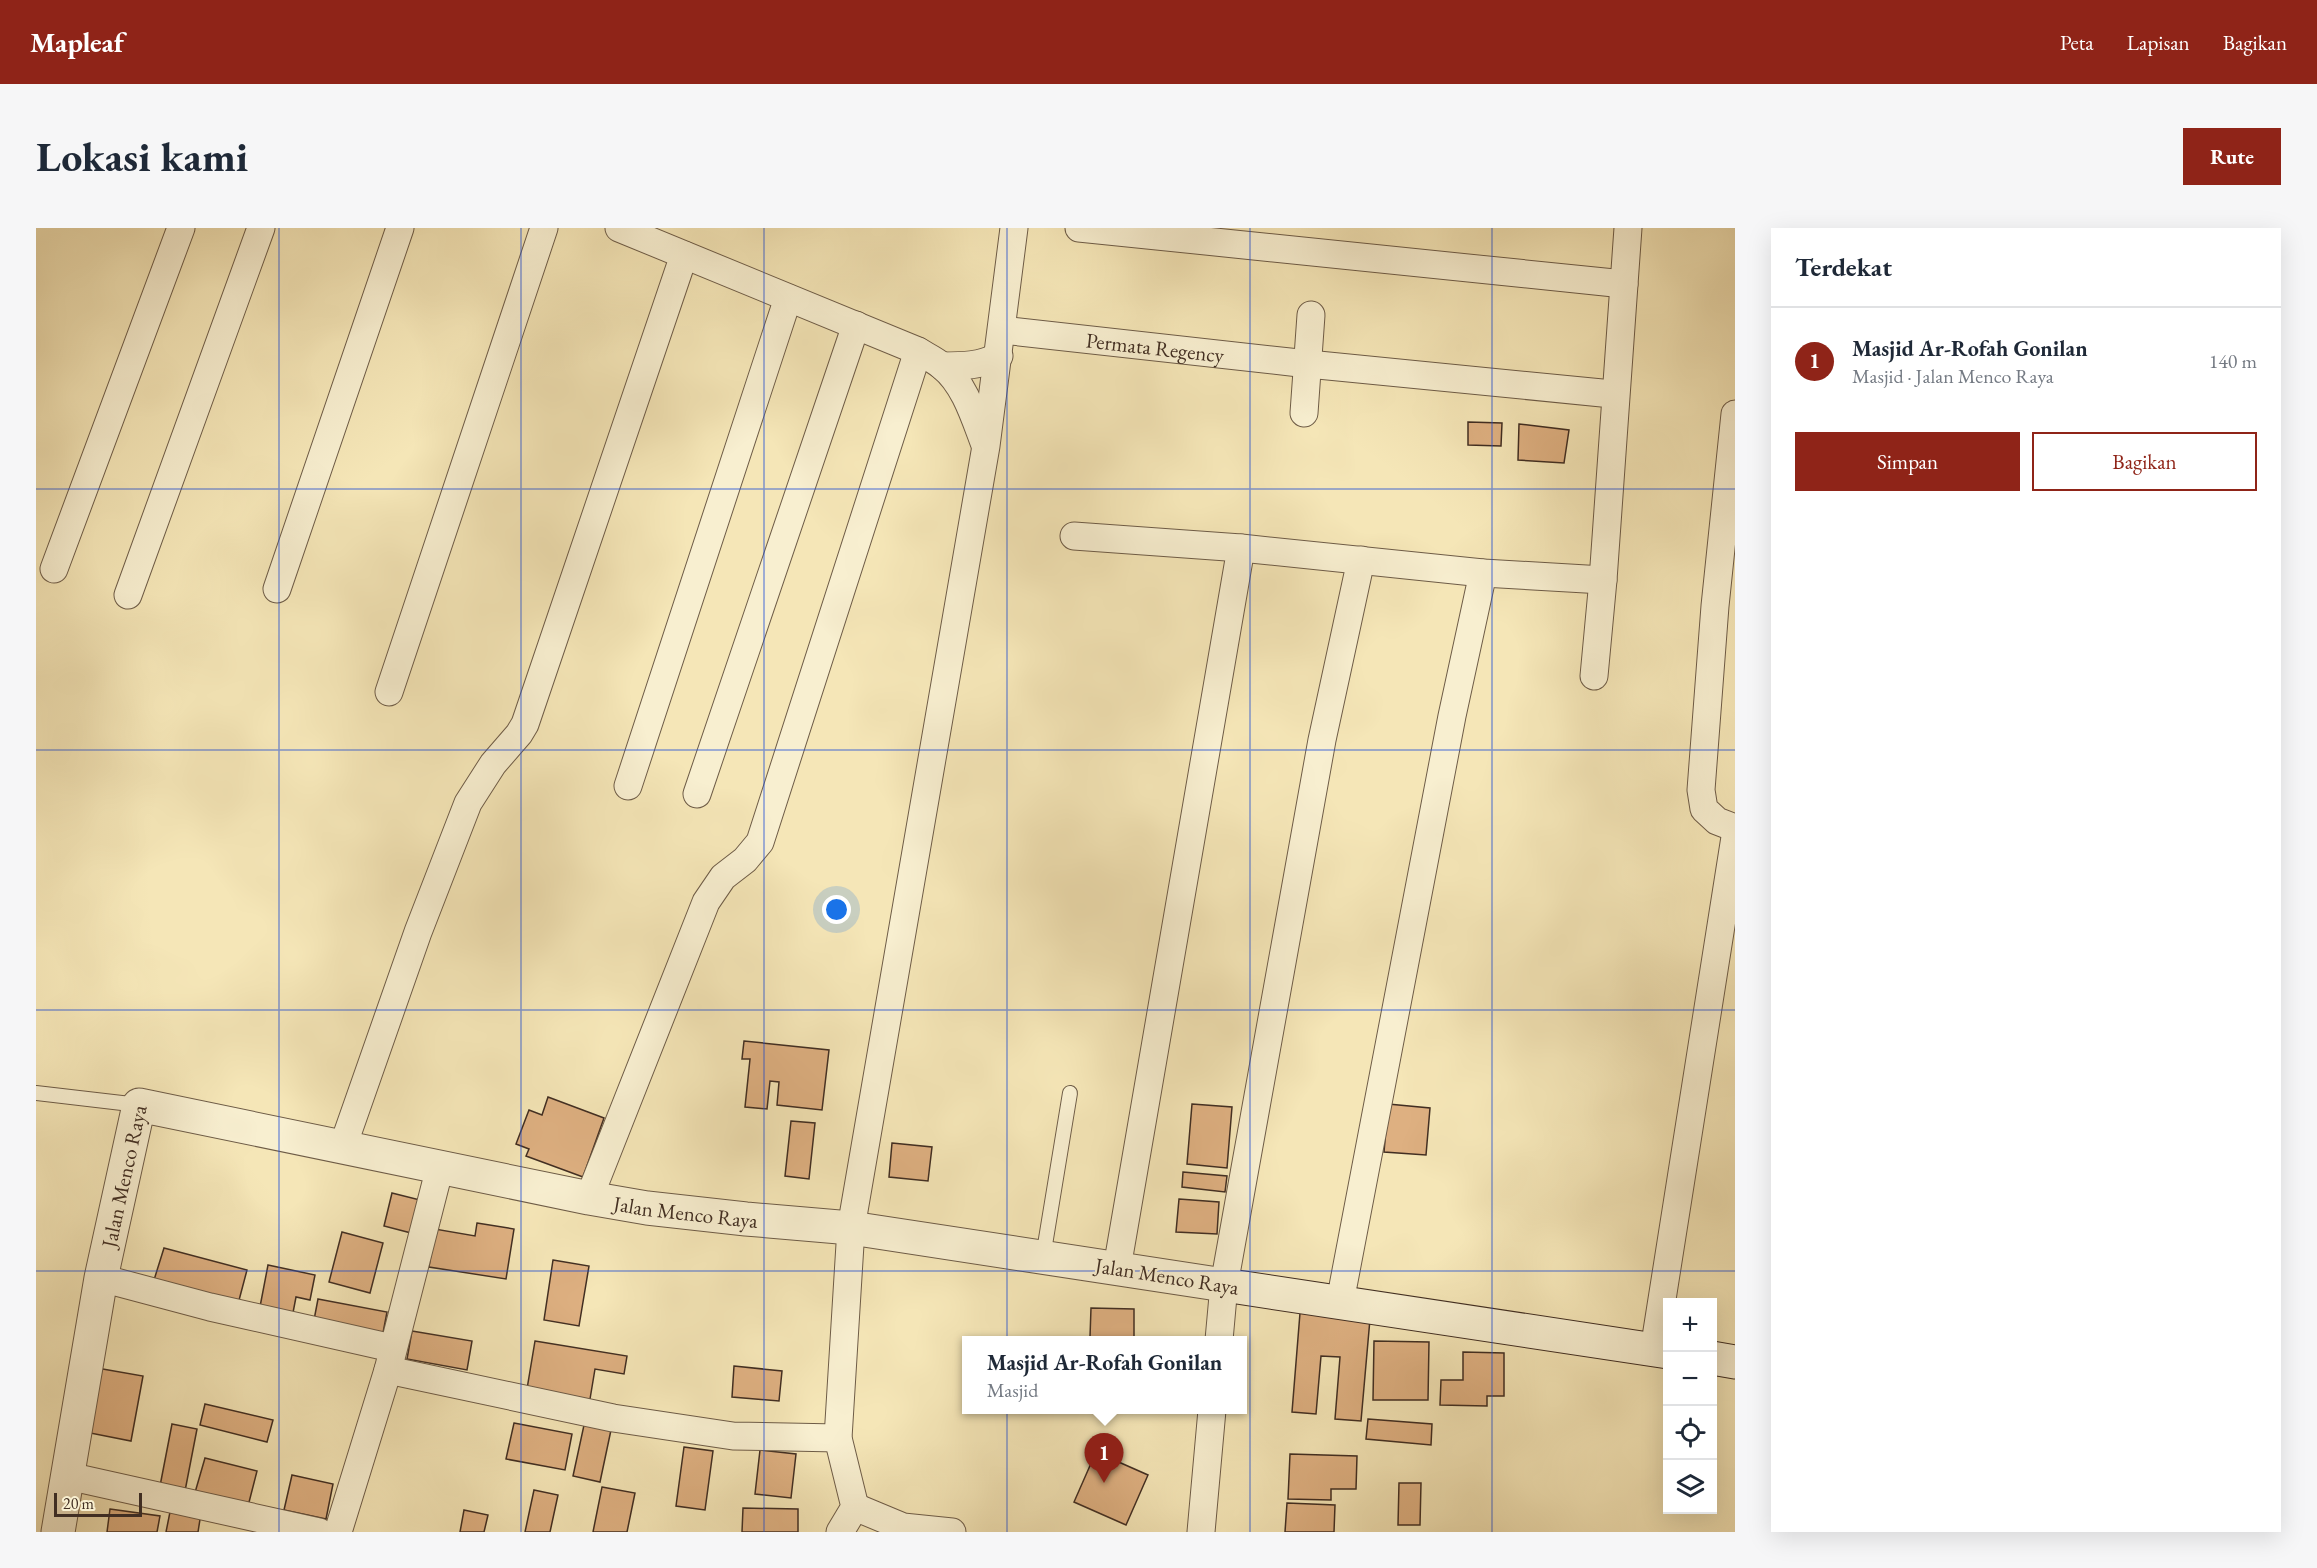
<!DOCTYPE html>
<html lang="id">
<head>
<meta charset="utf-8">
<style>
	body { margin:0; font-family:"EB Garamond",serif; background:#f6f6f7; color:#1f2937 }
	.controls { position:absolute; right:18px; bottom:18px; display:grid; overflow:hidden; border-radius:0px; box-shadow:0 6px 24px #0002 }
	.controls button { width:54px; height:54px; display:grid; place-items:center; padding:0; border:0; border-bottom:2px solid #e0e1e3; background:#fff; color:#1f2937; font:30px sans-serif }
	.scale { position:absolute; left:18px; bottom:15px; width:88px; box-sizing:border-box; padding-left:6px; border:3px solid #412e22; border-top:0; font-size:16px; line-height:21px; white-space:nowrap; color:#412e22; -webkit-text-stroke:4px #f8efd0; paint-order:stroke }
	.you { position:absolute; left:801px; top:682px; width:21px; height:21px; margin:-15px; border:4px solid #fff; border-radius:50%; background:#1a73e8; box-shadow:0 0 0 9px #1a73e833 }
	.badge { display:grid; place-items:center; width:39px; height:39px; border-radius:50%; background:#8f2418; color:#fff; font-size:20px; font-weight:700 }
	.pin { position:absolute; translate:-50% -50px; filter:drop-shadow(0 2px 3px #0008) }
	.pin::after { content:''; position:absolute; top:32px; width:21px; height:18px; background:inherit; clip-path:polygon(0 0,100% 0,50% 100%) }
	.popup { position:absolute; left:926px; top:1108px; width:285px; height:78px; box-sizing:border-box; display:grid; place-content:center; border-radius:0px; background:#fff; filter:drop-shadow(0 2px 4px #0005); font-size:20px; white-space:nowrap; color:#747a83 }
	.popup b { font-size:22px; color:#1f2937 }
	.popup::after { content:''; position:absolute; left:50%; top:100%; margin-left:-12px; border:12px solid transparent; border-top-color:#fff }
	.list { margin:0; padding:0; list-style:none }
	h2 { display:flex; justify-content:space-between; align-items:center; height:78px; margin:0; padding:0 24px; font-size:26px }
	h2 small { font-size:20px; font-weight:400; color:#747a83 }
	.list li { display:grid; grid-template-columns:39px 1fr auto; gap:18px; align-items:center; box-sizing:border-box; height:108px; padding:0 24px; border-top:2px solid #e0e1e3 }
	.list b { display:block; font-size:22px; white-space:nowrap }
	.list p { margin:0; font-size:20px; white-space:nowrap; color:#747a83 }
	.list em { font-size:20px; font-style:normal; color:#747a83 }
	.actions { display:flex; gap:12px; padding:18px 24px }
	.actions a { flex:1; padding:14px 0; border:2px solid #8f2418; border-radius:0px; text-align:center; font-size:21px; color:#8f2418 }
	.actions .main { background:#8f2418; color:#fff }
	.icon { flex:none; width:33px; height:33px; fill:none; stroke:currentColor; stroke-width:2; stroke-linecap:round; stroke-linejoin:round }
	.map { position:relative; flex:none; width:1699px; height:1304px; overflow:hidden; border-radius:0px }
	header { display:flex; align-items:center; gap:36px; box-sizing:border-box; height:84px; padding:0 30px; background:#8f2418; color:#fff }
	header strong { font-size:28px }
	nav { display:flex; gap:33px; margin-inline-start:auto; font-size:21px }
	.intro { display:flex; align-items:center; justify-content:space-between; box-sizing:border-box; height:144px; padding:0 36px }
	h1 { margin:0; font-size:42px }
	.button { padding:15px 27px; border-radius:0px; background:#8f2418; color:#fff; font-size:21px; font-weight:700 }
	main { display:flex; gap:36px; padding:0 36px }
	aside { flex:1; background:#fff; border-radius:0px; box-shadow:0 6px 24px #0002 }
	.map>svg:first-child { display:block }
	.building { fill:#deb081; stroke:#412e22; stroke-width:1.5 }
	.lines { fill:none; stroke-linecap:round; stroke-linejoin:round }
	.service-casing { stroke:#6e5c47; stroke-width:16 }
	.minor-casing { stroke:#6e5c47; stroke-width:29 }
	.tertiary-casing { stroke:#6e5c47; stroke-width:35 }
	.secondary-casing { stroke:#412e22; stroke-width:35 }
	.service { stroke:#f8efd0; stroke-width:14 }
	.minor { stroke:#f8efd0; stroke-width:27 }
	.tertiary { stroke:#f8efd0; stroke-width:33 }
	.secondary { stroke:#f8efd0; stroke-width:33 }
	.grid { fill:none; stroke:#1d4ed8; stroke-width:1.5; stroke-opacity:0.55 }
	.labels { text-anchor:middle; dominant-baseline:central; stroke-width:4.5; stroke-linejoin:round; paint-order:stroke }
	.street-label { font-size:21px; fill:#412e22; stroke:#f8efd0 }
</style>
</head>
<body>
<header>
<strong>Mapleaf</strong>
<nav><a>Peta</a><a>Lapisan</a><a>Bagikan</a></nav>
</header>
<div class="intro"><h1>Lokasi kami</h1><a class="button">Rute</a></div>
<main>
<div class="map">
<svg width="1699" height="1304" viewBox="0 0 1699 1304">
	<rect width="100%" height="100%" fill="#f5e6b7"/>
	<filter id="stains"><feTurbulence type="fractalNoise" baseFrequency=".00333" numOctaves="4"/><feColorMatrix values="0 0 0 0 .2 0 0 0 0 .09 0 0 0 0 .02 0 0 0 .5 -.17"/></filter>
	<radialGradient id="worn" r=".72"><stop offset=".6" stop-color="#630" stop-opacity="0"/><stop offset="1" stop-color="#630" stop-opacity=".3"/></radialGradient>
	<!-- building -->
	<g class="building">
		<polygon points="1432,194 1466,195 1465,218 1432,217"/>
		<polygon points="1483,196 1533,202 1528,235 1482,232"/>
		<polygon points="708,813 793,822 786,882 741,877 743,854 734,853 731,881 709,879 714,831 706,831"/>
		<polygon points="512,869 568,890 547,949 490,928 493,921 480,916 493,882 506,887"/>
		<polygon points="1156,876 1196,879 1191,940 1151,936"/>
		<polygon points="1352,876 1394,880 1390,927 1348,924"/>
		<polygon points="755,893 779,895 773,951 749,948"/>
		<polygon points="856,915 896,919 892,953 853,949"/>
		<polygon points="1147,944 1191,948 1189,964 1146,959"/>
		<polygon points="356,965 388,973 379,1006 348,998"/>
		<polygon points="1143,971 1183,974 1181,1006 1140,1004"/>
		<polygon points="441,995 478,1001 470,1051 393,1039 399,1001 439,1008"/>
		<polygon points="306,1004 347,1015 334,1065 293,1054"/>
		<polygon points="128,1020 211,1042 202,1076 118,1052"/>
		<polygon points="517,1032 553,1038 543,1098 508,1092"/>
		<polygon points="232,1037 279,1047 274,1072 260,1069 256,1090 223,1084"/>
		<polygon points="282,1071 351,1084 347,1105 278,1092"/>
		<polygon points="1055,1080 1098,1081 1098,1110 1054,1109"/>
		<polygon points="1264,1085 1334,1091 1325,1193 1299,1191 1304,1129 1285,1128 1280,1186 1256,1184"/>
		<polygon points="376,1103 436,1113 431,1142 371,1131"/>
		<polygon points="499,1113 591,1128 588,1146 559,1141 553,1177 490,1167"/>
		<polygon points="1338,1113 1393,1114 1392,1172 1337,1172"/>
		<polygon points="1427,1124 1468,1125 1468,1168 1451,1168 1451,1178 1404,1177 1405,1152 1427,1152"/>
		<polygon points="698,1138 746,1143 743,1173 696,1169"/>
		<polygon points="61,1140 107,1148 95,1213 49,1204"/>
		<polygon points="169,1176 237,1192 231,1214 164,1197"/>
		<polygon points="1332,1191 1396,1196 1395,1217 1330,1211"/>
		<polygon points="478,1195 536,1206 529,1242 470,1231"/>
		<polygon points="136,1196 161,1201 149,1263 124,1258"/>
		<polygon points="548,1197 575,1202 564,1254 537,1248"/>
		<polygon points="648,1219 677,1223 669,1282 640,1278"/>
		<polygon points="724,1222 760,1226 755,1270 719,1266"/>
		<polygon points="1060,1224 1112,1247 1090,1297 1038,1274"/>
		<polygon points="1254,1226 1321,1228 1320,1261 1295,1261 1295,1272 1252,1271"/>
		<polygon points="169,1230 221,1243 211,1282 158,1268"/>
		<polygon points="256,1247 297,1256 290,1291 248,1282"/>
		<polygon points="1363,1255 1385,1255 1384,1297 1362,1297"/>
		<polygon points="566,1259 599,1265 591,1304 557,1304"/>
		<polygon points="498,1262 522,1267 514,1304 489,1304"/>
		<polygon points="1251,1275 1299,1277 1298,1304 1249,1304"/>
		<polygon points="135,1279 165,1285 162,1304 130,1304"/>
		<polygon points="707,1280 762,1281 762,1304 706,1304"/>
		<polygon points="74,1281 124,1288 121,1304 71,1304"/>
		<polygon points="428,1282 452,1287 448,1304 424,1304"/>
	</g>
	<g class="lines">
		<defs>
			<g id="service">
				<polyline points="0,865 103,877"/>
				<polyline points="1007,1029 1034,865"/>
			</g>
			<g id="minor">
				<path d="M583,0L882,123C890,128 899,132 906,138C929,156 939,191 949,217"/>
				<polyline points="1043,0 1588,56"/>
				<path id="s1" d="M966,102L1272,136L1566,165"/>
				<path d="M906,138C927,138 944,138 963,128"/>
				<polyline points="1268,185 1275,87"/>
				<polyline points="1699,186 1679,378 1665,562 1668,581 1681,593 1699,600"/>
				<polyline points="1038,308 1205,320 1447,345 1567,352"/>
				<polyline points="18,341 145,0"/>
				<polyline points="241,361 364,0"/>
				<polyline points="92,367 225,0"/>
				<polyline points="1558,448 1567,352 1592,0"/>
				<polyline points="353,464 508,0"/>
				<polyline points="592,558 752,70"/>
				<polyline points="661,566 820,97"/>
				<polyline points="307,918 382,704 432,575 457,536 483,506 489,496 648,27"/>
				<polyline points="553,970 670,674 687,649 709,632 724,614 882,123"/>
				<polyline points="1081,1040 1205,320"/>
				<polyline points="65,1050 174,1079 356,1120"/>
				<polyline points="1304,1074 1416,488 1447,345"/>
				<polyline points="1183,1112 1188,1057 1286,512 1325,332"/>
				<polyline points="1618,1122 1699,609"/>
				<polyline points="352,1142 577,1190 697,1208 802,1210"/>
				<polyline points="32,1248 283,1304"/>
				<polyline points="819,1279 867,1299 916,1304"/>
				<polyline points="302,1304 352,1142 404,939"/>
				<polyline points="804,1304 819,1279 802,1210 815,1000 950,218 978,0"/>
				<polyline points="1165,1304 1176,1182"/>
			</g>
			<g id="tertiary">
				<path id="s2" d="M22,1304L65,1050L103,877L553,970L611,980L710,991L815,1000L1188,1057"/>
			</g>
			<g id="secondary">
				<polyline points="1188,1057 1632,1124"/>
				<polyline points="1676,1130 1699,1134"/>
			</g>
		</defs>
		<!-- service casing -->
		<use href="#service" class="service-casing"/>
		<!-- minor casing -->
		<use href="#minor" class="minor-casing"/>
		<!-- tertiary casing -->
		<use href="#tertiary" class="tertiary-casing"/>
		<!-- secondary casing -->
		<use href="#secondary" class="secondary-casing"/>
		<!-- service -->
		<use href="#service" class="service"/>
		<!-- minor -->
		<use href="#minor" class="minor"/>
		<!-- tertiary -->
		<use href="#tertiary" class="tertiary"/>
		<!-- secondary -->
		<use href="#secondary" class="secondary"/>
	</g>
	<!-- grid -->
	<path class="grid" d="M243,0V1304M485,0V1304M728,0V1304M971,0V1304M1214,0V1304M1456,0V1304M0,261H1699M0,522H1699M0,782H1699M0,1043H1699"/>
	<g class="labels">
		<!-- street labels -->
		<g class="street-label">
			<text stroke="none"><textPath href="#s1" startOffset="154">Permata Regency</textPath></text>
			<text stroke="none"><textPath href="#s2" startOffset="362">Jalan Menco Raya</textPath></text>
			<text stroke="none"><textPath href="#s2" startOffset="992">Jalan Menco Raya</textPath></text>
			<text transform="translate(1131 1048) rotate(9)">Jalan Menco Raya</text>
		</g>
	</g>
	<rect width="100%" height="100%" filter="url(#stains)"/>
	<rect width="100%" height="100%" fill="url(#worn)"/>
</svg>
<div class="controls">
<button>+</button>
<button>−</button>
<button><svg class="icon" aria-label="locate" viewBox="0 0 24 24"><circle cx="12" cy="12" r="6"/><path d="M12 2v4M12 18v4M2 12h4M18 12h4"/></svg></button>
<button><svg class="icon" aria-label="layers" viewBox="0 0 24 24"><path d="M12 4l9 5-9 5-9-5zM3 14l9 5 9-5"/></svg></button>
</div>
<div class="scale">20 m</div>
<div class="you"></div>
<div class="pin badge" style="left:1068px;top:1255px">1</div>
<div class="popup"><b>Masjid Ar-Rofah Gonilan</b>Masjid</div>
</div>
<aside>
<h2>Terdekat<small></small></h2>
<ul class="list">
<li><span class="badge">1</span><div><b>Masjid Ar-Rofah Gonilan</b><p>Masjid · Jalan Menco Raya</p></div><em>140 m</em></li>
</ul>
<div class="actions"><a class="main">Simpan</a><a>Bagikan</a></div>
</aside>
</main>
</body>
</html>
